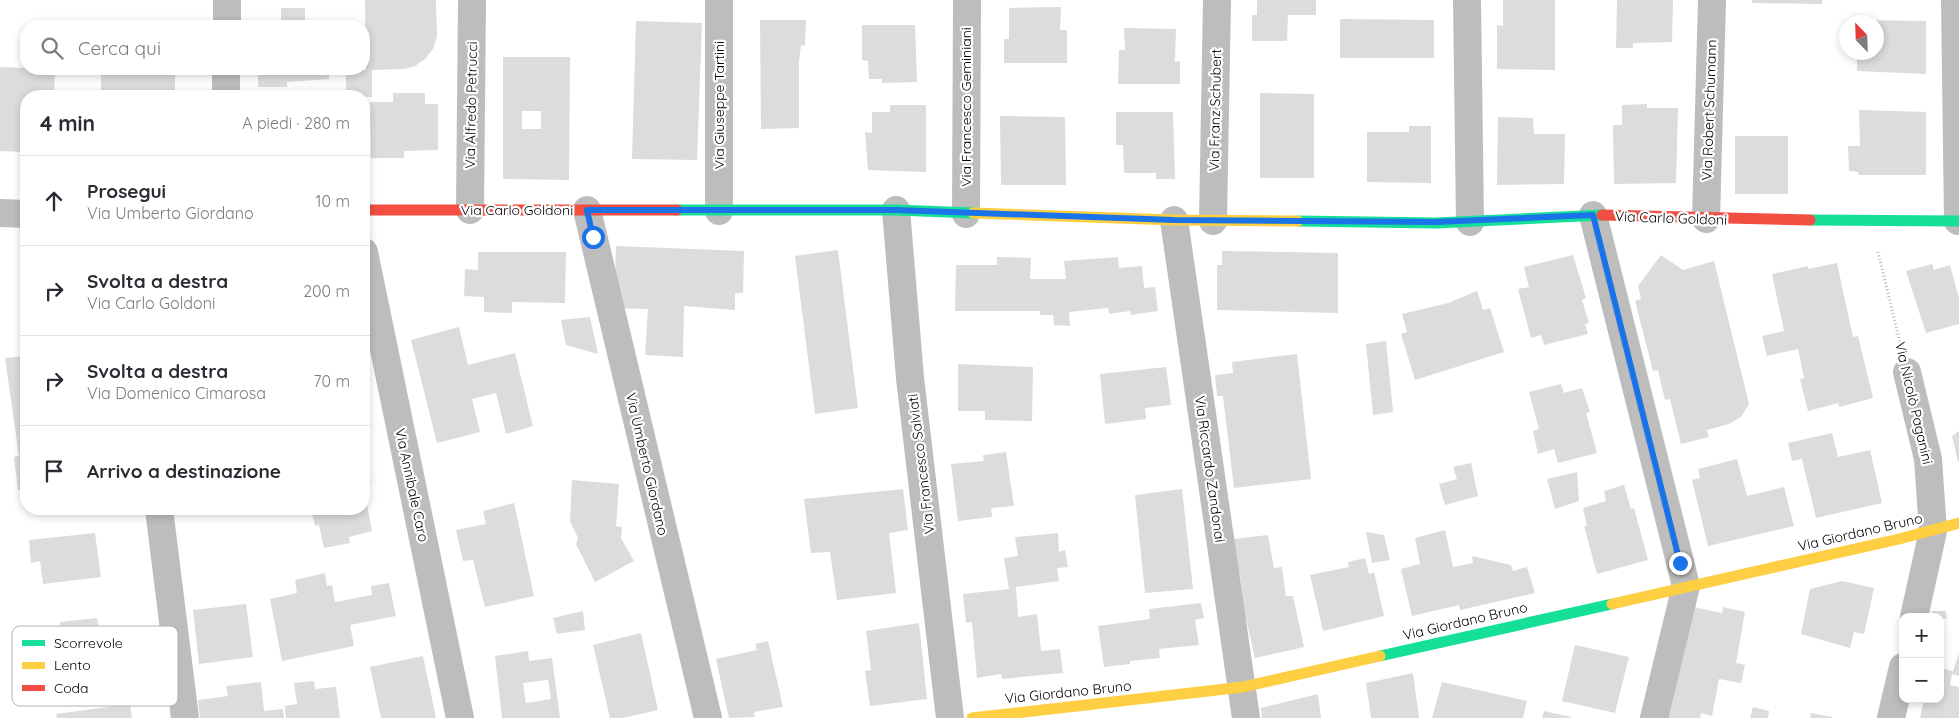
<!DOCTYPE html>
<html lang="it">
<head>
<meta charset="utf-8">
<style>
	body { margin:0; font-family:Quicksand,sans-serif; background:#f7f7f7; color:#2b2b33 }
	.controls { position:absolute; right:15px; bottom:15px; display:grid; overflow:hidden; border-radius:10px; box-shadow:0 2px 8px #0003 }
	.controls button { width:45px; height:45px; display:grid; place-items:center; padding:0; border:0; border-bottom:1px solid #e1e1e2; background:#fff; color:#2b2b33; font:25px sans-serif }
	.compass { position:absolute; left:1839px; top:15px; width:45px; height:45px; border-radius:50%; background:#fff; box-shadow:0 2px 8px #0003; rotate:337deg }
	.stop { position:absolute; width:15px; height:15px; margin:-11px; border:4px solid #1a73e8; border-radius:50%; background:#fff }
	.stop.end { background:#1a73e8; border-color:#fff; box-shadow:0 1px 5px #0008 }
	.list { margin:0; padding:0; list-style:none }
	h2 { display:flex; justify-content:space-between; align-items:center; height:65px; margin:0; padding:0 20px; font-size:21px }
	h2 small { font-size:16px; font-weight:400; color:#7c7c81 }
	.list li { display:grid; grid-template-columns:32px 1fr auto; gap:15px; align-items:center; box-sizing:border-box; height:90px; padding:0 20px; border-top:1px solid #e1e1e2 }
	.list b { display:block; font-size:19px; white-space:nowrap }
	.list p { margin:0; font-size:16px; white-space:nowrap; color:#7c7c81 }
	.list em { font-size:16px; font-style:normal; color:#7c7c81 }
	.icon { flex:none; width:28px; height:28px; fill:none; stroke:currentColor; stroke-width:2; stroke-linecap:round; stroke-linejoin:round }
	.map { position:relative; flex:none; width:1959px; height:718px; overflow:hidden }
	.search { position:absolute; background:#fff; box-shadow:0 2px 8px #0003; left:20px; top:20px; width:350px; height:55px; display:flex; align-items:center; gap:12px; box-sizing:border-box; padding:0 18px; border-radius:20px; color:#7c7c81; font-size:19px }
	.panel { position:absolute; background:#fff; box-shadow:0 2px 8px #0003; left:20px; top:90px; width:350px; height:425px; border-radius:20px }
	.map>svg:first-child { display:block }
	.building { fill:#dcdcdc; fill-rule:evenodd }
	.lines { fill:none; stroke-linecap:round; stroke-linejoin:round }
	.path { stroke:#b8b8b8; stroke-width:3; stroke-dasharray:1 2.5; stroke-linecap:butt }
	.street { stroke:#bdbdbd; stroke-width:28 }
	.fast { stroke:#16e098; stroke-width:11 }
	.slow { stroke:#ffcf43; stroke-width:11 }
	.jam { stroke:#f24e42; stroke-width:11 }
	.route { stroke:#1a73e8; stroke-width:6 }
	.labels { text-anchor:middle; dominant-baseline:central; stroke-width:4.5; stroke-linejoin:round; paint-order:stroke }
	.street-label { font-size:14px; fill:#000; stroke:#fff }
	.key { fill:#fff; stroke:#b2b2b2; stroke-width:1 }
	.key-label { font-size:14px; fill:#000 }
</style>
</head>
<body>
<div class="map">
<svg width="1959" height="718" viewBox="0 0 1959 718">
	<rect width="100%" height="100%" fill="#fff"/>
	<!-- building -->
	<g class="building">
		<polygon points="365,0 436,0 437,36 433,49 425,59 415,66 405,69 372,70 372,97 346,96 346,70 366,70"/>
		<polygon points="1257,0 1316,0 1316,15 1288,15 1287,41 1252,41 1252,15 1257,15"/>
		<polygon points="1503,0 1555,0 1555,70 1497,69 1497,25 1503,26"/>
		<polygon points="1617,0 1673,0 1672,42 1633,43 1633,48 1616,48"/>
		<polygon points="1752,0 1822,0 1822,4 1752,3"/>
		<polygon points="1061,7 1060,30 1067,30 1067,63 1004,63 1004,39 1009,39 1009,8"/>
		<polygon points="281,8 305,8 305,21 330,21 331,26 281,26"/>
		<polygon points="1340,19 1434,20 1434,58 1340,58"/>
		<polygon points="760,20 806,20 805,46 801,45 799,62 799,128 761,129"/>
		<polygon points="1857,20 1926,21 1926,74 1857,71 1857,52 1876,52 1876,22 1857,22"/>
		<polygon points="636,21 702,23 697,160 632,159"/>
		<polygon points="862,25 915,25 917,82 882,83 882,79 869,79 868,61 862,60"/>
		<polygon points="1124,28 1176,29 1175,62 1180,61 1180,84 1118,84 1119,50 1125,50"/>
		<path d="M503,57H570L569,180L503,179ZM522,111H541V129H522Z"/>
		<polygon points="0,67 55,69 54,96 26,96 26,152 0,151"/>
		<rect x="101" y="69" width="74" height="27"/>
		<polygon points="258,69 329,69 329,79 287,82 287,87 258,87"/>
		<polygon points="393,93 425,93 425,104 438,104 438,150 404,151 404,158 371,158 370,102 393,102"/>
		<polygon points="1260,93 1314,94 1314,178 1260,178"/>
		<polygon points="1647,104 1647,108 1678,108 1676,183 1614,184 1613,125 1622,125 1622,105"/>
		<polygon points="890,105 926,105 926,172 868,170 865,132 872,133 872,112 890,112"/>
		<polygon points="1859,110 1926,112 1926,175 1858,175 1859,172 1849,171 1848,146 1860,146"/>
		<polygon points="1116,112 1173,112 1175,179 1156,179 1156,173 1124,173 1123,145 1116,145"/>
		<polygon points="1000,116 1065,117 1066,185 1001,185"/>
		<polygon points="1498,117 1533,118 1534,134 1565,134 1564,184 1497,185"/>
		<polygon points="1409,126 1431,126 1431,183 1367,182 1367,132 1409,132"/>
		<rect x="1735" y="136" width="53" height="58"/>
		<polygon points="616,246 744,251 743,293 735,293 735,310 684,306 683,357 645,355 648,309 614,308"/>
		<polygon points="838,250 858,408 815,414 795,256"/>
		<polygon points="1222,251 1338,253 1338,313 1217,310 1217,265 1222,265"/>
		<polygon points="478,252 566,252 565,303 512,302 512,313 484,312 484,297 464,296 465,269 478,270"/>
		<polygon points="1573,255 1586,298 1582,300 1589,323 1585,324 1588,334 1544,345 1541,335 1531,338 1518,289 1529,287 1524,267"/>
		<polygon points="1661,255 1683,270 1714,261 1749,404 1741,417 1729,424 1707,430 1709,437 1681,444 1670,399 1665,400 1658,370 1653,371 1635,301 1641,299 1638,286"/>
		<polygon points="997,257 1031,258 1030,279 1066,279 1064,261 1118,257 1119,268 1142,266 1144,288 1155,287 1158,311 1131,315 1130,311 1109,314 1108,308 1069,312 1070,326 1054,325 1053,315 1040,315 1040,311 955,311 956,265 997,265"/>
		<polygon points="1837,263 1853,337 1858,336 1873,398 1839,407 1838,403 1808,411 1800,379 1804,378 1798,349 1767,356 1762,336 1784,331 1772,274 1808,266 1808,269"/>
		<polygon points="1932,264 1934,270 1950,265 1959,298 1959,324 1926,333 1906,271"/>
		<polygon points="1477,291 1483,310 1490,308 1504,352 1415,380 1401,334 1407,332 1402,314 1448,303"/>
		<polygon points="590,317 598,354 566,345 561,320"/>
		<polygon points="459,327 468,365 515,353 533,426 506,434 496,393 472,399 480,432 437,443 411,340"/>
		<polygon points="1386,341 1393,412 1373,415 1366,344"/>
		<polygon points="1297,354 1311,479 1234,488 1223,396 1217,396 1215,375 1233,373 1232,362"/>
		<polygon points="26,356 26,489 18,490 14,457 19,456 5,358"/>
		<polygon points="958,364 1033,367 1032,421 985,420 985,411 958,411"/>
		<polygon points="1166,367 1171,405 1145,408 1146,419 1105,424 1100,374"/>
		<polygon points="1561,384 1564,393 1582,388 1590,412 1586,413 1597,453 1558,463 1554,449 1538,454 1533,431 1539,429 1529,392"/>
		<polygon points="1959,431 1959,462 1958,462 1952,436"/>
		<polygon points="1832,433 1838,457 1870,450 1882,503 1816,518 1802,459 1792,461 1788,443"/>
		<polygon points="1006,452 1014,506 991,508 992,517 958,521 951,464 984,461 983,455"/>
		<polygon points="365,459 371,483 364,485 364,460"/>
		<polygon points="1737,459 1747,496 1784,487 1794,526 1708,546 1692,480 1700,478 1698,469"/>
		<polygon points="1471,463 1478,496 1445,505 1439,484 1457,479 1453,467"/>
		<polygon points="1577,472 1579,501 1555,509 1547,479"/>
		<polygon points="572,480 619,484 616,526 622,527 621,538 634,561 595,582 576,544 578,538 570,521"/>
		<polygon points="1624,485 1631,509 1634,508 1648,560 1597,574 1584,526 1587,526 1583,508 1606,501 1604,491"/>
		<polygon points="903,489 908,530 889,533 896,593 837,600 830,552 811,553 804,499"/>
		<polygon points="1182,489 1193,589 1145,593 1135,495"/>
		<polygon points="365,494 372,531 349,537 350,543 324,548 319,525 315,526 311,509 364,509"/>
		<polygon points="514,503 534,596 485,607 473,560 463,561 456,530 486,524 483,511"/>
		<polygon points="1445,530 1453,567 1473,563 1472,556 1511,565 1513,571 1527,567 1535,593 1460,610 1459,605 1412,616 1401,569 1420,564 1415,538"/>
		<polygon points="1366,532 1384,535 1390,560 1372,563"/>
		<polygon points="95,533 101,577 43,584 40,561 31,563 29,540"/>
		<polygon points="1058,533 1059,552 1065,550 1068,567 1057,568 1059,581 1016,587 1018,617 1037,614 1041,651 1060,649 1063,673 1002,679 1001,674 977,678 972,622 966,623 963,594 1009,589 1004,558 1018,556 1015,537"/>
		<polygon points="1268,535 1274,568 1282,567 1286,596 1293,596 1304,647 1255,658 1242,602 1240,575 1237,574 1233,539"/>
		<polygon points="1365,558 1369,574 1374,572 1384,616 1323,631 1310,575 1349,567 1348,562"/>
		<polygon points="325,573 327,586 332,585 335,602 372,595 371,586 389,583 396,616 350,625 354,646 282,661 270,599 297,593 295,580"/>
		<polygon points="1842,581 1874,588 1864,634 1854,632 1850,648 1801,634 1810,589"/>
		<polygon points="1201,603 1204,618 1195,620 1199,645 1159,649 1160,658 1130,661 1130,664 1104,667 1098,626 1150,619 1149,609"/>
		<polygon points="246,604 253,657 199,664 193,610"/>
		<polygon points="1693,607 1722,613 1723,607 1745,612 1736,663 1745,665 1741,683 1719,679 1712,716 1701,713 1700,718 1665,718"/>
		<polygon points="583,611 585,630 557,634 553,618"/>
		<polygon points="1932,611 1946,611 1947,619 1932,617"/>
		<polygon points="97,618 100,637 115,636 118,656 103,658 106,678 47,685 43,645 63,642 60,622"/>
		<polygon points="919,623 927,699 870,706 865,671 871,670 866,631"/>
		<polygon points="641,633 658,710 622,718 610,718 593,645"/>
		<polygon points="768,641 783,707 754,712 755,717 729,718 716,659 757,650 755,644"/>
		<polygon points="1575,645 1629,657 1615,713 1562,701"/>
		<path d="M528,651L529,661L552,658L560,718H502L495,656ZM548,680L551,699L526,703L523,683Z"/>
		<polygon points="1959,653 1959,676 1952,674 1950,685 1959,687 1959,718 1920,718 1924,699 1940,699 1940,668 1953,671"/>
		<polygon points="423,656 436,718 381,718 370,667"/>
		<polygon points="1413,673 1419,718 1371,718 1366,683"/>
		<polygon points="314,681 315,689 336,687 340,718 286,718 285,706 297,704 294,683"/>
		<polygon points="261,682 264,711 283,709 284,718 200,718 198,700 228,696 226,686"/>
		<polygon points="1442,682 1527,701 1523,718 1432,718"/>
		<polygon points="1318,694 1321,718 1262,718 1261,708"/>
		<polygon points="130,704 132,718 57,718 56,714"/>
		<polygon points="1753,707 1769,711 1768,718 1750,718"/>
		<polygon points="1544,711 1571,717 1571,718 1542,718"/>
		<polygon points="1811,713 1832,717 1832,718 1810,718"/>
	</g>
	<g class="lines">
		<!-- path -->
		<polyline class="path" points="1878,252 1900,343"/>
		<!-- street -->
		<g class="street">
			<polyline points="1467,0 1470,222"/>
			<polyline points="1955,0 1958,221"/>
			<polyline points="227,26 227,0"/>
			<polyline points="226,96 226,69"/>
			<polyline points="470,210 472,0"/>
			<polyline points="587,210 708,718"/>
			<polyline points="896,210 910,378 950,718"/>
			<polyline points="719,211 719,0"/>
			<polyline points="0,213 26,214"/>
			<polyline points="966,214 967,0"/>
			<polyline points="1593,215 1686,586 1654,718"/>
			<polyline points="1706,219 1712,0"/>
			<polyline points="1174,220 1246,718"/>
			<polyline points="1213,221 1217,0"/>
			<polyline points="364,252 460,718"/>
			<polyline points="1907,372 1928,459 1933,531 1914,617"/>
			<polyline points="159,509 185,718"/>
			<polyline points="1891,718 1903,667"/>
		</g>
		<!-- fast -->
		<g class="fast">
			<polyline points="677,210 896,210 973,213"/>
			<polyline points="1810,220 1959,221"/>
			<polyline points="1298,221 1436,223 1602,215"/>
			<polyline points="1380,656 1612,604"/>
		</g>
		<!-- slow -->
		<g class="slow">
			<polyline points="973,213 1174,220 1298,221"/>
			<polyline points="1612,604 1899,539 1959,523"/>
			<polyline points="972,718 1243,687 1380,656"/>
		</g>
		<!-- jam -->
		<g class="jam">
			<polyline points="364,210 677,210"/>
			<polyline points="1602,215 1810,220"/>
		</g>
	</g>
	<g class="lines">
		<!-- route -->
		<polyline class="route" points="593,237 587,210 896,210 1174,220 1436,222 1593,215 1680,563"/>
	</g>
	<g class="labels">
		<!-- street labels -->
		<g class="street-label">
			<text transform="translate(471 105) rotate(-89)">Via Alfredo Petrucci</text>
			<text transform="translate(719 105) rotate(-90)">Via Giuseppe Tartini</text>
			<text transform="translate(966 107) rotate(-90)">Via Francesco Geminiani</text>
			<text transform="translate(1215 110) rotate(-89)">Via Franz Schubert</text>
			<text transform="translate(1709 110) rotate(-88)">Via Robert Schumann</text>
			<text x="517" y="210">Via Carlo Goldoni</text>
			<text transform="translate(1671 218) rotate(2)">Via Carlo Goldoni</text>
			<text transform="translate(1914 403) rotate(77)">Via Nicolò Paganini</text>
			<text transform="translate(647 464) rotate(77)">Via Umberto Giordano</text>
			<text transform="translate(921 464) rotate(-97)">Via Francesco Salviati</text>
			<text transform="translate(1210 469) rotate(82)">Via Riccardo Zandonai</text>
			<text transform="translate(412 485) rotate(78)">Via Annibale Caro</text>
			<text transform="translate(1860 532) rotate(-13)">Via Giordano Bruno</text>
			<text transform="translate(1465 621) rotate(-13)">Via Giordano Bruno</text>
			<text transform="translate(1068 692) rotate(-6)">Via Giordano Bruno</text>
		</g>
	</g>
	<!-- legend -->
	<rect x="12" y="626" width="166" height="80" rx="8" class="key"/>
	<rect x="22" y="640" width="23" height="6" fill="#16e098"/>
	<rect x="22" y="662" width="23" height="7" fill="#ffcf43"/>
	<rect x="22" y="685" width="23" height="6" fill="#f24e42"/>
	<g class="key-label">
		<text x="54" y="648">Scorrevole</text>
		<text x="54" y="670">Lento</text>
		<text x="54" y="693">Coda</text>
	</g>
</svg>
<div class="controls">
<button>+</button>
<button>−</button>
</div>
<svg class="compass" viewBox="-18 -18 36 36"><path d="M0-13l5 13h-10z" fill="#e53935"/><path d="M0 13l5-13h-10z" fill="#7c7c81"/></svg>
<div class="stop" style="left:593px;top:237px"></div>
<div class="stop end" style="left:1680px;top:563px"></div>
<div class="search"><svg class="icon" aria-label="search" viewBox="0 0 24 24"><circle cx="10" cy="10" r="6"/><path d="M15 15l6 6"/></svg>Cerca qui</div>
<section class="panel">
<h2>4 min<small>A piedi · 280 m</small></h2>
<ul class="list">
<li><svg class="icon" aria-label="ahead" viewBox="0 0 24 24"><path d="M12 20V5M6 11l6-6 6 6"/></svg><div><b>Prosegui</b><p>Via Umberto Giordano</p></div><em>10 m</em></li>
<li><svg class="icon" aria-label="right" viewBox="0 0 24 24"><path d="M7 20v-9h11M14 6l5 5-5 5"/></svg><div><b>Svolta a destra</b><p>Via Carlo Goldoni</p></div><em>200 m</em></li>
<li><svg class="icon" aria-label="right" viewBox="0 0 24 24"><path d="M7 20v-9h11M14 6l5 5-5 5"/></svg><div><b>Svolta a destra</b><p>Via Domenico Cimarosa</p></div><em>70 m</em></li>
<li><svg class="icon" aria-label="arrive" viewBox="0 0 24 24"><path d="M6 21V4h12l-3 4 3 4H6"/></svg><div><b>Arrivo a destinazione</b></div></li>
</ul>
</section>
</div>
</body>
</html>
